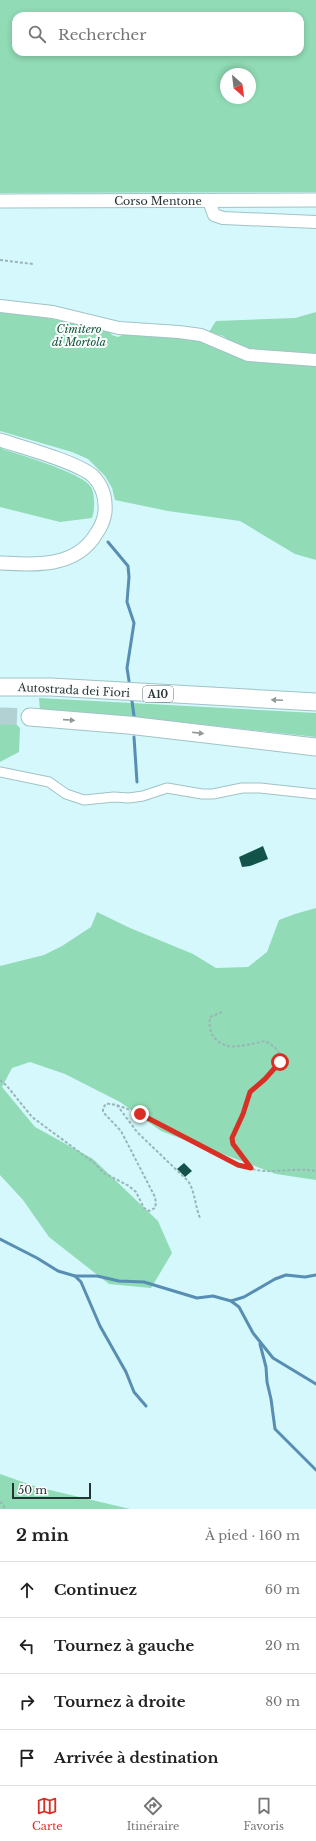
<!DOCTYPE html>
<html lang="fr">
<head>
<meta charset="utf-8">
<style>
	body { margin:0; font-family:"Libre Baskerville",serif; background:#f6f6f6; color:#222 }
	.compass { position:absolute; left:220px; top:68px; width:36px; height:36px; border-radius:50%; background:#fff; box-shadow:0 2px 6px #0003; rotate:152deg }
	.scale { position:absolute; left:12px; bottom:10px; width:79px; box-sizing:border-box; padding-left:4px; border:2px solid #253334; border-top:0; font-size:11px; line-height:14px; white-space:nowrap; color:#253334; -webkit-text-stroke:3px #fdfdfd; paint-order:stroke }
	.stop { position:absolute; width:12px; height:12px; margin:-9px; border:3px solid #d93025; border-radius:50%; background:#fff }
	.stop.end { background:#d93025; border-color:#fff; box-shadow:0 1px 4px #0008 }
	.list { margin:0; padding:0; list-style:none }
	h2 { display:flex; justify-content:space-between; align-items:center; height:52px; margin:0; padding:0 16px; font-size:17px }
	h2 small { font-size:13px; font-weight:400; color:#767676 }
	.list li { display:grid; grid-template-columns:26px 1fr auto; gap:12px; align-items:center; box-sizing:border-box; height:56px; padding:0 16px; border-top:1px solid #e0e0e0 }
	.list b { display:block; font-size:15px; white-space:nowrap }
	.list em { font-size:13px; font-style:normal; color:#767676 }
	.icon { flex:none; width:22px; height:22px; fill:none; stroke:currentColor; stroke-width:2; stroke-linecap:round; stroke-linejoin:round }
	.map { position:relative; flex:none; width:316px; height:1509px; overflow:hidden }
	.search { position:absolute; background:#fff; box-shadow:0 2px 6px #0003; left:12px; right:12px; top:12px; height:44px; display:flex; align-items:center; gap:10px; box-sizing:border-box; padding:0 14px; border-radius:12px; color:#767676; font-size:15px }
	.sheet { height:276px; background:#fff }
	nav { display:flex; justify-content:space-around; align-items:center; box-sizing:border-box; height:56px; border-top:1px solid #e0e0e0; background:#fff; font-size:11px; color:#767676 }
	nav a { display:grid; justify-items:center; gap:2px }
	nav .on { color:#d93025 }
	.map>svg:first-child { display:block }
	.green { fill:#91dbb6; fill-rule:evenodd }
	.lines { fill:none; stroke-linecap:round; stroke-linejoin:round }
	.stream { stroke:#588db4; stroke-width:3 }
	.building { fill:#13534a }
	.motorway-tunnel { stroke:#b1d1d3; stroke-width:17; stroke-dasharray:17 8; stroke-linecap:butt }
	.minor-casing { stroke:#a0c3c6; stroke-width:11 }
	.tertiary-casing { stroke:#a0c3c6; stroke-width:14 }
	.secondary-casing { stroke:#a0c3c6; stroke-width:15 }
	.motorway-casing { stroke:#a0c3c6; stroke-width:19 }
	.path { stroke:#99b5b7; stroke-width:2; stroke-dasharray:3 2; stroke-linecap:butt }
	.minor { stroke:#fff; stroke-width:9 }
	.tertiary { stroke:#fff; stroke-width:12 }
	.secondary { stroke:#fff; stroke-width:13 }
	.motorway { stroke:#fff; stroke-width:17 }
	.oneway { fill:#92999a }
	.route { stroke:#d93025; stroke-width:5 }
	.labels { text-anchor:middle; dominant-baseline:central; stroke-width:4; stroke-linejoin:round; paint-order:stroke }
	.shield { fill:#fdfdfd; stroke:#667070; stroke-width:1 }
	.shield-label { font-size:10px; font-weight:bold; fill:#253334 }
	.street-label { font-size:11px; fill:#253334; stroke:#fdfdfd }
	.park-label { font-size:11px; font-style:italic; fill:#10563a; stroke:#fdfdfd }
</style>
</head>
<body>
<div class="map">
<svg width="316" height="1509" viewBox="0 0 316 1509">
	<rect width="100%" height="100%" fill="#d4f8fb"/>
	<!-- green -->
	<g class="green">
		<path d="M0,0H316V192L0,193ZM16,16H300V52H16ZM226,74H250V98H226Z"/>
		<polygon points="0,311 31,315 68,322 69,319 109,331 112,335 118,337 127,333 173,335 316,365 316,560 295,554 240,521 168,511 115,500 112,488 105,476 88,459 72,452 0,431"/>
		<polygon points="316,312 316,353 277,354 240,347 223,336 209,332 216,321 295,318"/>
		<path d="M0,445L3,449C20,455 83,473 91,487C95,494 95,510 92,518L60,522L0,507Z"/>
		<polygon points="39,698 316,713 316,737 124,716 40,710"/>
		<polygon points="0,708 20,728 19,752 0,762"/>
		<polygon points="316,908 316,1180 276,1174 161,1131 120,1102 65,1074 30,1062 12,1068 2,1087 35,1127 93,1159 158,1221 172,1253 151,1288 109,1284 49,1237 23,1200 0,1175 0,966 44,955 62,946 91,927 97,912 130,928 193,954 216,968 248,967 267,952 279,920 295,914"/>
		<polygon points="0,1474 37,1487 130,1509 0,1509"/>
	</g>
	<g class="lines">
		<!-- stream -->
		<g class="stream">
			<polyline points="108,542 128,566 129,577 127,602 134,623 127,668 129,681"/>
			<polyline points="132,701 134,716"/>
			<polyline points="134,737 137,782"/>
			<polyline points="0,1239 37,1258 58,1271 75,1276 97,1276 119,1281 144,1282 197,1298 213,1296 231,1301 239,1307 253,1333 273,1358 316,1384"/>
			<polyline points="75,1276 81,1282 100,1326 126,1372 134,1392 146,1406"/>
			<polyline points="231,1301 244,1297 275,1279 286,1275 305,1277 316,1275"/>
			<polyline points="260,1344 266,1367 267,1382 271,1399 275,1429 316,1470"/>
		</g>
	</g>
	<!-- building -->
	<g class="building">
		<polygon points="263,846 268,859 250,866 242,867 239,857"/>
		<polygon points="184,1163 192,1171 185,1177 177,1169"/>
	</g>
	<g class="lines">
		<!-- motorway-tunnel -->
		<polyline class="motorway-tunnel" points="0,716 30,717"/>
		<defs>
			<polyline id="minor" points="0,772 49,782 66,794 84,800 114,797 129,798 143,796 167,788 202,794 213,794 242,788 260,788 316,794"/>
			<g id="tertiary">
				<polyline points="209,201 214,215 223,218 316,222"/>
				<polyline points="0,306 53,312 119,328 179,332 201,335 248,355 316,360"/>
			</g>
			<g id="secondary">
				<polyline points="0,201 316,200"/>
				<path d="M0,440C22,447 77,462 93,476C103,486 106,498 105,512C104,520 101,527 96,534C76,568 34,565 0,563"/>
			</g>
			<g id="motorway">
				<polyline points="0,687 51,687 316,702"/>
				<polyline points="30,717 128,725 316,747"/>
			</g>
		</defs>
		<!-- minor casing -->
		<use href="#minor" class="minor-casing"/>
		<!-- tertiary casing -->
		<use href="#tertiary" class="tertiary-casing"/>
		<!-- secondary casing -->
		<use href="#secondary" class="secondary-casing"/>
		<!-- motorway casing -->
		<use href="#motorway" class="motorway-casing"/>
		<!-- path -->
		<g class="path">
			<polyline points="0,260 33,264"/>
			<path d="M222,1012L210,1017C208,1031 213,1042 228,1046C236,1048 256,1043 265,1041C300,1059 264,1075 252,1091C245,1098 244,1113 240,1122C238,1128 231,1136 232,1142C234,1150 245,1160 250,1167"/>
			<path d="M0,1080L7,1086L32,1117L93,1162L104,1173L129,1186L136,1192L144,1208L149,1211L155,1208L156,1203L155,1197L121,1131L103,1112V1108L106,1104C125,1100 213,1155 238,1165C247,1168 261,1172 271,1171C287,1171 299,1168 316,1171"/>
			<path d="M117,1105L137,1132L188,1181C195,1191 195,1206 200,1218"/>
			<polyline points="0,1502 3,1504 5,1509"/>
		</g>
		<!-- minor -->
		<use href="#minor" class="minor"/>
		<!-- tertiary -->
		<use href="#tertiary" class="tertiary"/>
		<!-- secondary -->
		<use href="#secondary" class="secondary"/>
		<!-- motorway -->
		<use href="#motorway" class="motorway"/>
	</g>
	<!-- one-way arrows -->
	<defs><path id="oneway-solid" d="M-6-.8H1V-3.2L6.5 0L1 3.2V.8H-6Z"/></defs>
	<g class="oneway">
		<use href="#oneway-solid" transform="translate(277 700) rotate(-177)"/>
		<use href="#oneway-solid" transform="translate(69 720) rotate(4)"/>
		<use href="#oneway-solid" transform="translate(198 733) rotate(7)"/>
	</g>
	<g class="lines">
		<!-- route -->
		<polyline class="route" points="140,1114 238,1165 251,1168 233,1144 232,1138 243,1114 250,1092 265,1079 280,1062"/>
	</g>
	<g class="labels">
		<!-- shield labels -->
		<rect class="shield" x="143" y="686" width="30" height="16" rx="3"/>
		<g class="shield-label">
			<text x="158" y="694">A10</text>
		</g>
		<!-- street labels -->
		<g class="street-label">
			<text x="158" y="201">Corso Mentone</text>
			<text transform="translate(74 690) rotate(3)">Autostrada dei Fiori</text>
		</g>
		<!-- park labels -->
		<g class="park-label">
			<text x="79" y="329">Cimitero<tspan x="79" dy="13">di Mortola</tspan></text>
		</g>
	</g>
</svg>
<svg class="compass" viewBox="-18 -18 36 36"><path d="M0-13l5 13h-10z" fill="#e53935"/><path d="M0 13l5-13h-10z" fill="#767676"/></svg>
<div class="scale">50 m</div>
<div class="stop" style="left:280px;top:1062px"></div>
<div class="stop end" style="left:140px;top:1114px"></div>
<div class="search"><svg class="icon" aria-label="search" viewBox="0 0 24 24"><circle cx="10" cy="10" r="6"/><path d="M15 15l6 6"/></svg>Rechercher</div>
</div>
<section class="sheet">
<h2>2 min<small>À pied · 160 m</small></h2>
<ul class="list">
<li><svg class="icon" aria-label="ahead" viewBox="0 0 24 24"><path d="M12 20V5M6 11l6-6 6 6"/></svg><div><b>Continuez</b></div><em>60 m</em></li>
<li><svg class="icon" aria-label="left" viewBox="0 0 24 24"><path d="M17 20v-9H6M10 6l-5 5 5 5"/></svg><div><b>Tournez à gauche</b></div><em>20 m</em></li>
<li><svg class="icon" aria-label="right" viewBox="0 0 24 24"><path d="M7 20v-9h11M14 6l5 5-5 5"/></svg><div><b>Tournez à droite</b></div><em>80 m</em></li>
<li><svg class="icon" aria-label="arrive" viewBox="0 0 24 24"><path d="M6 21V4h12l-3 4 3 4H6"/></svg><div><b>Arrivée à destination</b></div></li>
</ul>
</section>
<nav>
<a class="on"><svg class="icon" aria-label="map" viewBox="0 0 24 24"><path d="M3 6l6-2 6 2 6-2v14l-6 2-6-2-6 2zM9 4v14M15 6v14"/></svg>Carte</a>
<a><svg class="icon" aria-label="directions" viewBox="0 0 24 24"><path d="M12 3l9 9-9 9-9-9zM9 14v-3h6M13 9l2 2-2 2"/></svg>Itinéraire</a>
<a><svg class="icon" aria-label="saved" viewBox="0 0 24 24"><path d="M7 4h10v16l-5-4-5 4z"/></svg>Favoris</a>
</nav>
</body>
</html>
